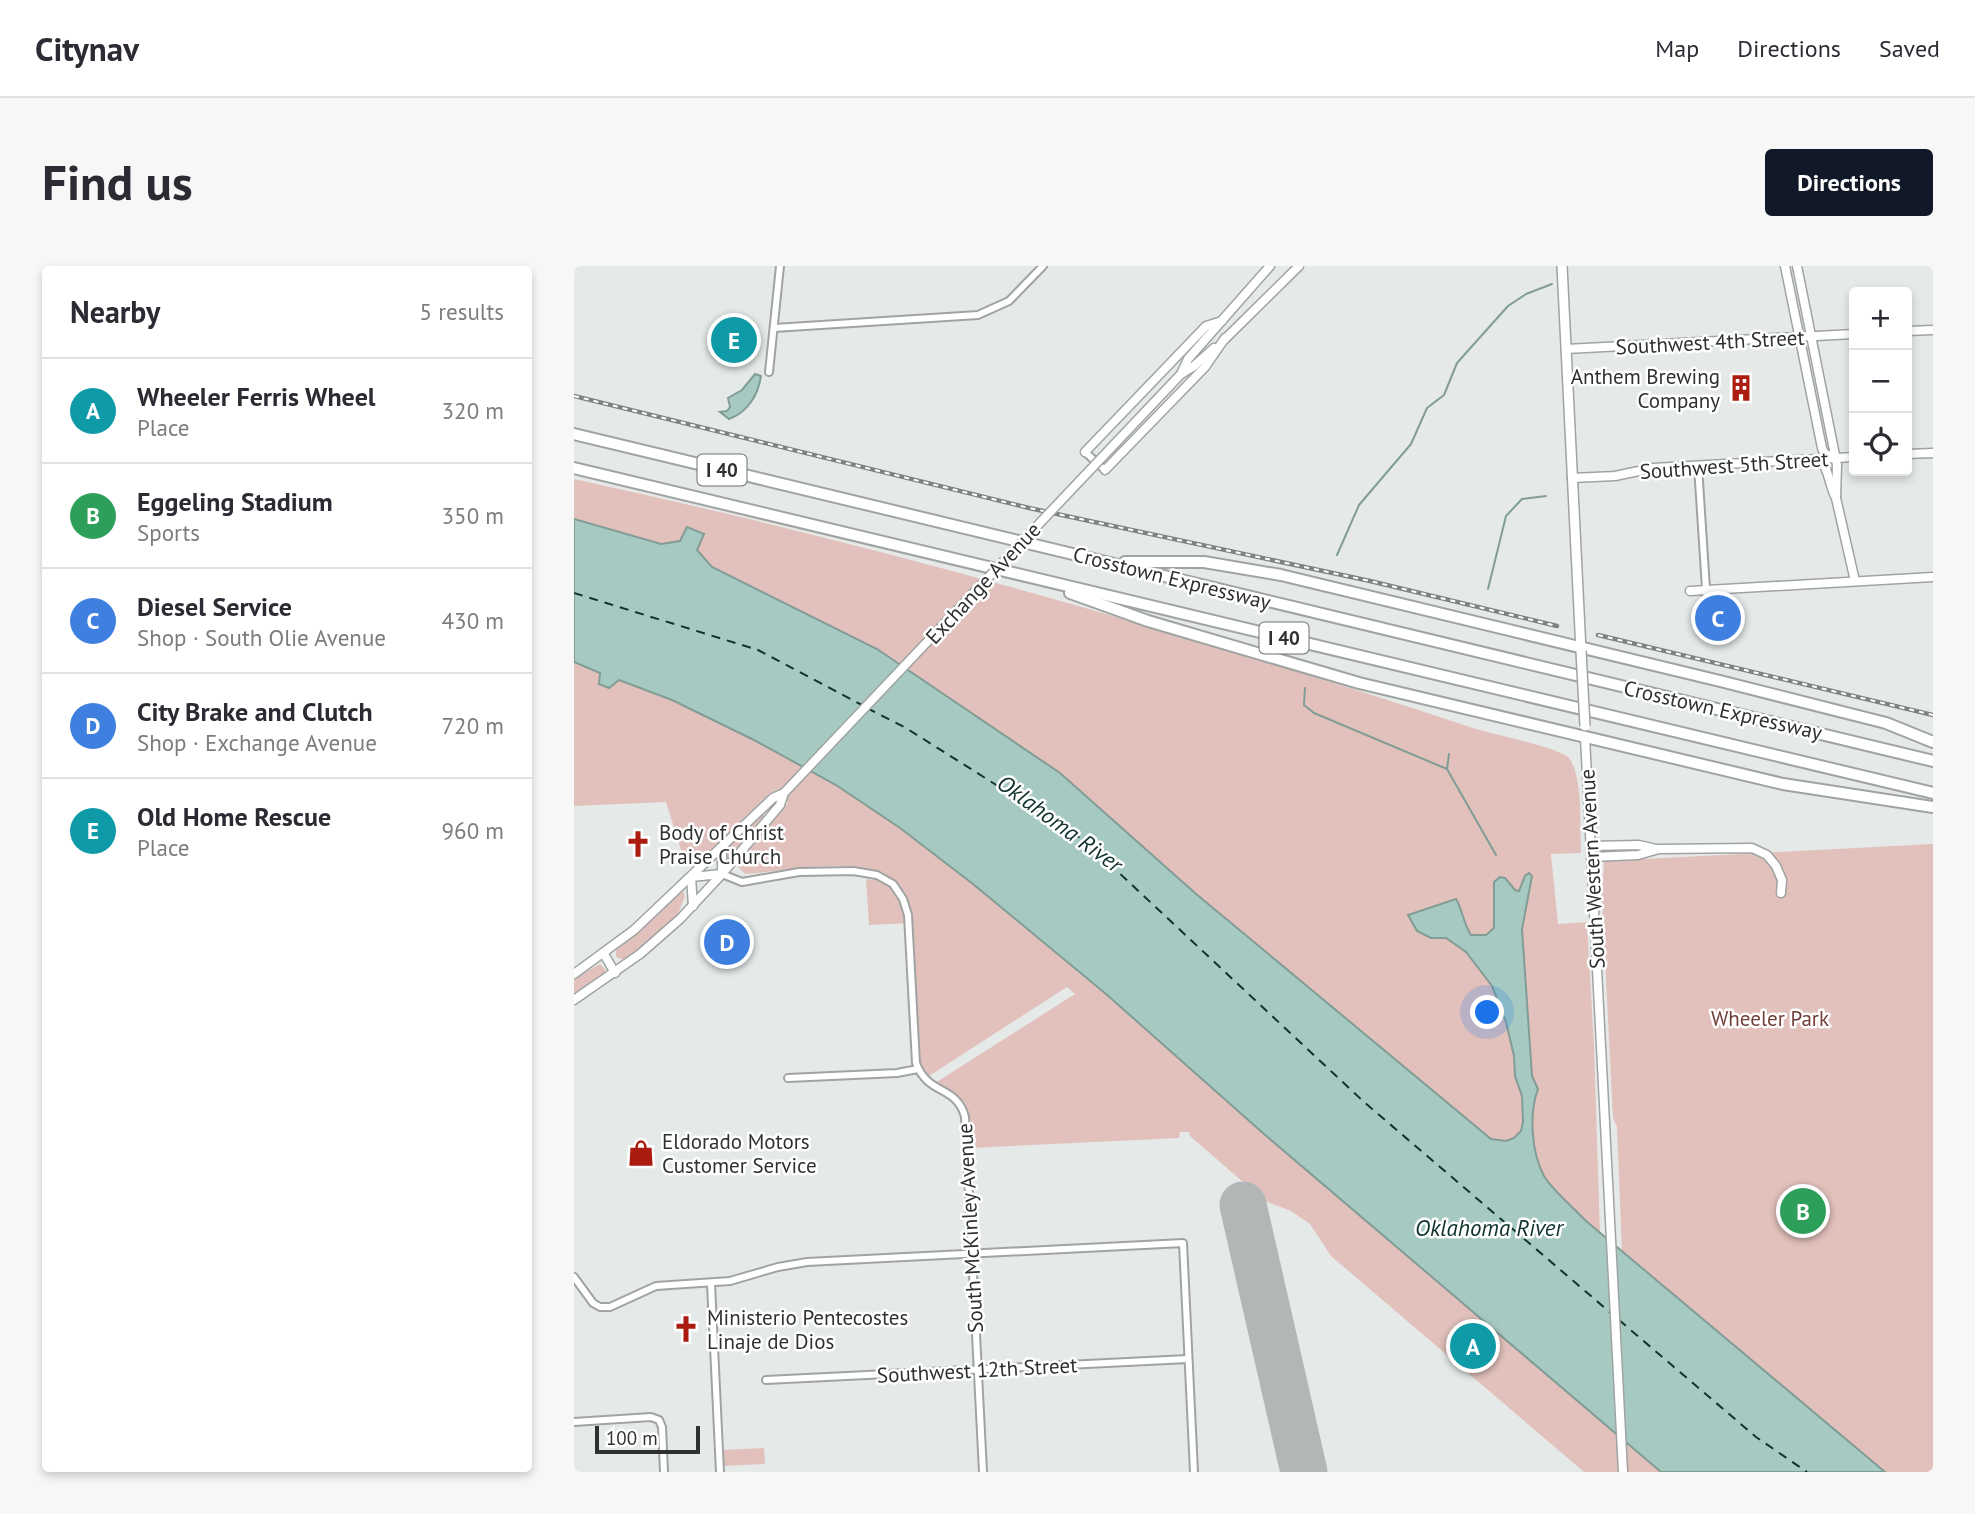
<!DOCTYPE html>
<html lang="en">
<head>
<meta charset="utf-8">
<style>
	body { margin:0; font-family:"PT Sans",sans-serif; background:#f7f7f7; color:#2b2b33 }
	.controls { position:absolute; right:21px; top:21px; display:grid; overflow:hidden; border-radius:7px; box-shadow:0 4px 10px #0003 }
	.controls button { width:63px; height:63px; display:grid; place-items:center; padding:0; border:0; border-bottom:2px solid #e1e1e2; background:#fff; color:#2b2b33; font:35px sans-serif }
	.scale { position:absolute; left:21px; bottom:18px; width:105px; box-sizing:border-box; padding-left:7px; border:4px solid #2f3030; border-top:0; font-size:19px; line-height:24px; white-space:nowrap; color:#2f3030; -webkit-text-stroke:5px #fff; paint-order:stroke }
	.you { position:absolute; left:914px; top:747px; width:24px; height:24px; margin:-18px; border:5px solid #fff; border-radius:50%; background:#1a73e8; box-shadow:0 0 0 10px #1a73e833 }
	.badge { display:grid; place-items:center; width:46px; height:46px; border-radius:50%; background:#111827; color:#fff; font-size:23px; font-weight:700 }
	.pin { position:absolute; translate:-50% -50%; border:4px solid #fff; box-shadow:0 2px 7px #0006 }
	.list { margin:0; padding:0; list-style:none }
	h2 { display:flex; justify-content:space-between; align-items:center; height:91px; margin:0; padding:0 28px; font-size:30px }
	h2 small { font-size:23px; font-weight:400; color:#7c7c81 }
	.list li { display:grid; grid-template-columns:46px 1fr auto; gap:21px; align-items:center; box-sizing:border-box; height:105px; padding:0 28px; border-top:2px solid #e1e1e2 }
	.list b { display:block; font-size:26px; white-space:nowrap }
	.list p { margin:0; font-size:23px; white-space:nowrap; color:#7c7c81 }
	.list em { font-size:23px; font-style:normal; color:#7c7c81 }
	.icon { flex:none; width:38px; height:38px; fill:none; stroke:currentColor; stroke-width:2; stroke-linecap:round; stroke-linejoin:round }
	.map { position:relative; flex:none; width:1359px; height:1206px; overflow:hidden; border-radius:7px }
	header { display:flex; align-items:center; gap:42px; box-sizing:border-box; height:98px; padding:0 35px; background:#fff; border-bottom:2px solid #e1e1e2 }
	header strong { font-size:33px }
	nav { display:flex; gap:38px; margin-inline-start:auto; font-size:24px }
	.intro { display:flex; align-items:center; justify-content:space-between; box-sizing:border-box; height:168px; padding:0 42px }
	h1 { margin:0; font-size:49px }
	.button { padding:18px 32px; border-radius:7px; background:#111827; color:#fff; font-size:24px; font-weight:700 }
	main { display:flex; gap:42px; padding:0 42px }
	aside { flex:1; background:#fff; border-radius:7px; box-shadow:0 4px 10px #0003 }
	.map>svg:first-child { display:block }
	.green { fill:#e2c1bc }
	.water { fill:#a6cac2; stroke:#829c96; stroke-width:2 }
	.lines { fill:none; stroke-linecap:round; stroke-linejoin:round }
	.stream { stroke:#829c96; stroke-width:2 }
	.ferry { stroke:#10332d; stroke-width:2; stroke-dasharray:9 7; stroke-linecap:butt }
	.runway { stroke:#b2b6b6; stroke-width:47 }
	.street-casing { stroke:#9fa4a3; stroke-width:10 }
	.secondary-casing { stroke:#9fa4a3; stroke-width:11 }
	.primary-casing { stroke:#9fa4a3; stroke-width:12 }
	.highway-casing { stroke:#9fa4a3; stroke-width:14 }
	.street { stroke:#fff; stroke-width:6 }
	.secondary { stroke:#fff; stroke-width:8 }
	.primary { stroke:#fff; stroke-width:9 }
	.highway { stroke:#fff; stroke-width:10 }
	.rail-casing { stroke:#808282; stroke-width:4.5 }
	.rail { stroke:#fff; stroke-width:2; stroke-dasharray:5; stroke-linecap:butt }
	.secondary-bridge-casing { stroke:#9fa4a3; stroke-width:11; stroke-linecap:butt }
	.primary-bridge-casing { stroke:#9fa4a3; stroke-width:12; stroke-linecap:butt }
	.secondary-bridge { stroke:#fff; stroke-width:8 }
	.primary-bridge { stroke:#fff; stroke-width:9 }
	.labels { text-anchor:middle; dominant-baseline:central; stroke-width:5; stroke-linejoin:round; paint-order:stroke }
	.shield { fill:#fff; stroke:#6d6e6e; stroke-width:2 }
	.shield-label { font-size:19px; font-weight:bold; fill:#2f3030 }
	.street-label { font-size:21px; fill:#2f3030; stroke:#fff }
	.poi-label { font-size:21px; fill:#2f3030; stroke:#fff; text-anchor:start }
	.park-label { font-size:21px; fill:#724039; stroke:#fff }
	.water-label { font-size:23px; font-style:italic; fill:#10332d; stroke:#fff }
</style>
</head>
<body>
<header>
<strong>Citynav</strong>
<nav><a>Map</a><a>Directions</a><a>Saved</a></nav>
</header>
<div class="intro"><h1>Find us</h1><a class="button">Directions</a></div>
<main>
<aside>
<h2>Nearby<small>5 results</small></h2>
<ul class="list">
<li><span class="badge" style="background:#0f9aa8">A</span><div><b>Wheeler Ferris Wheel</b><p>Place</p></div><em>320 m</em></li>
<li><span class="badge" style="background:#2e9e5b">B</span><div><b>Eggeling Stadium</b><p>Sports</p></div><em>350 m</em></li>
<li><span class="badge" style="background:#3f7fe0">C</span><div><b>Diesel Service</b><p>Shop · South Olie Avenue</p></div><em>430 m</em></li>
<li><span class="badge" style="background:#3f7fe0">D</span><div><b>City Brake and Clutch</b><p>Shop · Exchange Avenue</p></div><em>720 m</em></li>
<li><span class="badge" style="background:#0f9aa8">E</span><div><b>Old Home Rescue</b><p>Place</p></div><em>960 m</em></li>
</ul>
</aside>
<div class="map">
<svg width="1359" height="1206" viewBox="0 0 1359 1206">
	<rect width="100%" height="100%" fill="#e5eae9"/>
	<!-- green -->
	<g class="green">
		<path d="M0,213C302,278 599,363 893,460C911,467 986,481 995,492C1009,509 1006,564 1007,587L977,588L984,658L1013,656L1020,779L1026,967L1048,986L1043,861L1039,852L1028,634L1030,595L1359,578V1206H1010L757,990L736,958L717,945L691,935L616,870L615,866H606L605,872L397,882C396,864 399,839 382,828C375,824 368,821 361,817L501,728L493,721L355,810L347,798L345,787L338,657L295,659L292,613L298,614L307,606C263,593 215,605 171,608L164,601V596L214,537L201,524L119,601L111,597L92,536L0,540Z"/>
		<polygon points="189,548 190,550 154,593 151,593 154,582"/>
		<polygon points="109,625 111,630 103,650 51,694 42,691 42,684"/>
		<polygon points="26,698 31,703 31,707 4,727 0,728 0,713"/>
		<polygon points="190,1182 191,1198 150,1200 149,1184"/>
	</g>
	<!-- water -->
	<g class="water">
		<path d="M181,108L187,110C184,129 174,146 155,153L146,146L153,145L156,141L154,132L168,124Z"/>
		<path d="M0,253L87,278L106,275L113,261L130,268L123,284L138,301L303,383L486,507L621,627L917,873L932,875L940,872L947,865L949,856L948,830L941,810L940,790L932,756L918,720L892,686L872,672H857L843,665L834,649L882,633C889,645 889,657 897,669H912L920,662V616L926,611L931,612L941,624L945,625L951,610L955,607L958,610L948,663L958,810L964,823C955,847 957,886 970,910C978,924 1000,942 1012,955L1311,1206H1087L690,868L532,728L399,618L326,562L262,519L180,474L98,434L45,414L35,422L25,418L26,407L0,396Z"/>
	</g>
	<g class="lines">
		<!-- stream -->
		<g class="stream">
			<polyline points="763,289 785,239 837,178 853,142 870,129 883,97 934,40 952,28 978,18"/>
			<polyline points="914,323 932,250 948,233 972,230"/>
			<polyline points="731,422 730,439 740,447 873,503"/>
			<polyline points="875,488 873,503 922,589"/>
		</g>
		<!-- ferry -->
		<g class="ferry">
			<polyline points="0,327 184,384 288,439"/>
			<polyline points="293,442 332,462 511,575 790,836 1038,1048"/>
			<polyline points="1045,1054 1182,1171 1233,1206"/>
		</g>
		<!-- runway -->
		<polyline class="runway" points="669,939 730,1206"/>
		<defs>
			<g id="street">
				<polyline points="200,62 404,49 435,35 469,0"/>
				<polyline points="195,106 206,0"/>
				<polyline points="511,186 531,204"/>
				<polyline points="1124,200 1133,338"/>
				<path d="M148,608L168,616L225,606L279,605L303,609L319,618L329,633L334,649L342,797C354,830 383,819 391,851L409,1206"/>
				<polyline points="214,812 323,807 344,803"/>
				<polyline points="0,1011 19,1037 26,1041 36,1041 82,1020 156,1015 204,1001 233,996 609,977 620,1206"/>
				<polyline points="137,1018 146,1206"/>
				<polyline points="192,1114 614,1093"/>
				<polyline points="0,1156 77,1151 85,1154 88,1161 90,1206"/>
			</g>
			<g id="secondary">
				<polyline points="1211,0 1248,182 1250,187 1258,191"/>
				<polyline points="1223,0 1263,199 1262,232"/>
				<polyline points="1333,65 1359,64"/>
				<polyline points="650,74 725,0"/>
				<polyline points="992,83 1280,68"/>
				<polyline points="607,108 620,100 640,82"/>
				<polyline points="607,108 614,93 696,0"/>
				<polyline points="511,186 632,60 648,55"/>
				<polyline points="1333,188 1359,187"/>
				<path d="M1245,193C1255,201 1255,220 1262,232L1281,315"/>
				<polyline points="531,204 631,101 651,72"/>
				<polyline points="998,212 1041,210 1079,202 1280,191"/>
				<polyline points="1116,325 1359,311"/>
				<polyline points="1011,471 1049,1206"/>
				<polyline points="1017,580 1065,579 1082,583"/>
				<polyline points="148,581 148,608"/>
				<polyline points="1018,591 1064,589 1085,583 1178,582 1193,589 1202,600 1208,614 1207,627"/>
				<polyline points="117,611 148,608"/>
				<polyline points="117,611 119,640"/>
				<polyline points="30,688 41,707"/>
				<polyline points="0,708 60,664 199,532 210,527"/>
				<polyline points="0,734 66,688 106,653 148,608 206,539 210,527"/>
			</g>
			<polyline id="primary" points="988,0 1007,385"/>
			<g id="highway">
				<polyline points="0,168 1359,495"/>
				<polyline points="0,202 1359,527"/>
				<polyline points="551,296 630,296 707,309 1146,415 1312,457 1359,476"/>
				<polyline points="496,327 574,355 785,417 1209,518 1359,541"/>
			</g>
		</defs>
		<!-- street casing -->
		<use href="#street" class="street-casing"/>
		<!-- secondary casing -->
		<use href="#secondary" class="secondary-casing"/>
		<!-- primary casing -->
		<use href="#primary" class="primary-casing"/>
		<!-- highway casing -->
		<use href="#highway" class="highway-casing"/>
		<!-- street -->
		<use href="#street" class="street"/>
		<!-- secondary -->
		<use href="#secondary" class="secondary"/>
		<!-- primary -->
		<use href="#primary" class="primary"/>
		<!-- highway -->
		<use href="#highway" class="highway"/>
		<defs>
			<g id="rail">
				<polyline points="0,130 455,242 796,315 983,360"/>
				<polyline points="1024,369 1359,449"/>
			</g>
		</defs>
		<!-- rail casing -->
		<use href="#rail" class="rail-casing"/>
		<!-- rail -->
		<use href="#rail" class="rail"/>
		<defs>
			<polyline id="secondary-bridge" points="210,527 607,108"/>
			<polyline id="primary-bridge" points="1007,385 1011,460"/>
		</defs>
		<!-- secondary-bridge casing -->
		<use href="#secondary-bridge" class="secondary-bridge-casing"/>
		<!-- primary-bridge casing -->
		<use href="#primary-bridge" class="primary-bridge-casing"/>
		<!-- secondary-bridge -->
		<use href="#secondary-bridge" class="secondary-bridge"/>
		<!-- primary-bridge -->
		<use href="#primary-bridge" class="primary-bridge"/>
	</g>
	<!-- icons -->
	<defs>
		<symbol id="building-bare" viewBox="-9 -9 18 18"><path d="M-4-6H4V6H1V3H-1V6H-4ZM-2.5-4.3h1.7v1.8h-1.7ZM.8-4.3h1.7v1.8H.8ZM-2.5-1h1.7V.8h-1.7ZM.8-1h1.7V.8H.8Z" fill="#ab1b0f" stroke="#fff" stroke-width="2.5" paint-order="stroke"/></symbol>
		<symbol id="church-bare" viewBox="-9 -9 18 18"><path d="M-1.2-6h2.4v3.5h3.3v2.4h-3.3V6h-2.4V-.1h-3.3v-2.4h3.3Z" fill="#ab1b0f" stroke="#fff" stroke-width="2.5" paint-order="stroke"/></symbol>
		<symbol id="shop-bare" viewBox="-9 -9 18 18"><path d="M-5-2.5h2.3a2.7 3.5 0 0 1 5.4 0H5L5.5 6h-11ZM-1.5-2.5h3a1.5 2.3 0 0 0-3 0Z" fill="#ab1b0f" stroke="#fff" stroke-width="2.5" paint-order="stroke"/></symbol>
	</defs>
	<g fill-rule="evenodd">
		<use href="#building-bare" x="1148" y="103" width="38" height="38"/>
		<use href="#church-bare" x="45" y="559" width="38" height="38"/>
		<use href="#shop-bare" x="48" y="868" width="38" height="38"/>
		<use href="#church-bare" x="93" y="1044" width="38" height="38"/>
	</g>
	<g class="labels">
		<!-- shield labels -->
		<g class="shield">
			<rect x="123.5" y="188.5" width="49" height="31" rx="5"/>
			<rect x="685.5" y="356.5" width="49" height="31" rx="5"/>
		</g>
		<g class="shield-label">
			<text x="148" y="204">I 40</text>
			<text x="710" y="372">I 40</text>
		</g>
		<!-- street labels -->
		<g class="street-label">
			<text transform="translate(1136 76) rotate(-3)">Southwest 4th Street</text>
			<text transform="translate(1160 199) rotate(-4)">Southwest 5th Street</text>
			<text transform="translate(598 312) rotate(14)">Crosstown Expressway</text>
			<text transform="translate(409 317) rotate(-47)">Exchange Avenue</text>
			<text transform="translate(1149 444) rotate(13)">Crosstown Expressway</text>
			<text transform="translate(1018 603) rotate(-93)">South Western Avenue</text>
			<text transform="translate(396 962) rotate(-93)">South McKinley Avenue</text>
			<text transform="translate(403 1104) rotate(-3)">Southwest 12th Street</text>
		</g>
		<!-- poi labels -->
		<g class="poi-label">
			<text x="1146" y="110" text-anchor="end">Anthem Brewing<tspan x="1146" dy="24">Company</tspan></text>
			<text x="85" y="566">Body of Christ<tspan x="85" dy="24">Praise Church</tspan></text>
			<text x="88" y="875">Eldorado Motors<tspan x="88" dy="24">Customer Service</tspan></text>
			<text x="133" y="1051">Ministerio Pentecostes<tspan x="133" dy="24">Linaje de Dios</tspan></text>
		</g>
		<!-- park labels -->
		<g class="park-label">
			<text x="1196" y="752">Wheeler Park</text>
		</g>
		<!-- water labels -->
		<g class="water-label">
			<text transform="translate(486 557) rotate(36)">Oklahoma River</text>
			<text x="915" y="961">Oklahoma River</text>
		</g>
	</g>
</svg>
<div class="controls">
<button>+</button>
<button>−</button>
<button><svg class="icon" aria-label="locate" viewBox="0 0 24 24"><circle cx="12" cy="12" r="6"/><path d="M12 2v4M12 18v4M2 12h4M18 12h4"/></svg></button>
</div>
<div class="scale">100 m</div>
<div class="you"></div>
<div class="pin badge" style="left:899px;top:1080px;background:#0f9aa8">A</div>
<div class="pin badge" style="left:1229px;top:945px;background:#2e9e5b">B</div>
<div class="pin badge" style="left:1144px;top:352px;background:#3f7fe0">C</div>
<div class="pin badge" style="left:153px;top:676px;background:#3f7fe0">D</div>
<div class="pin badge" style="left:160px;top:74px;background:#0f9aa8">E</div>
</div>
</main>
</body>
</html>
